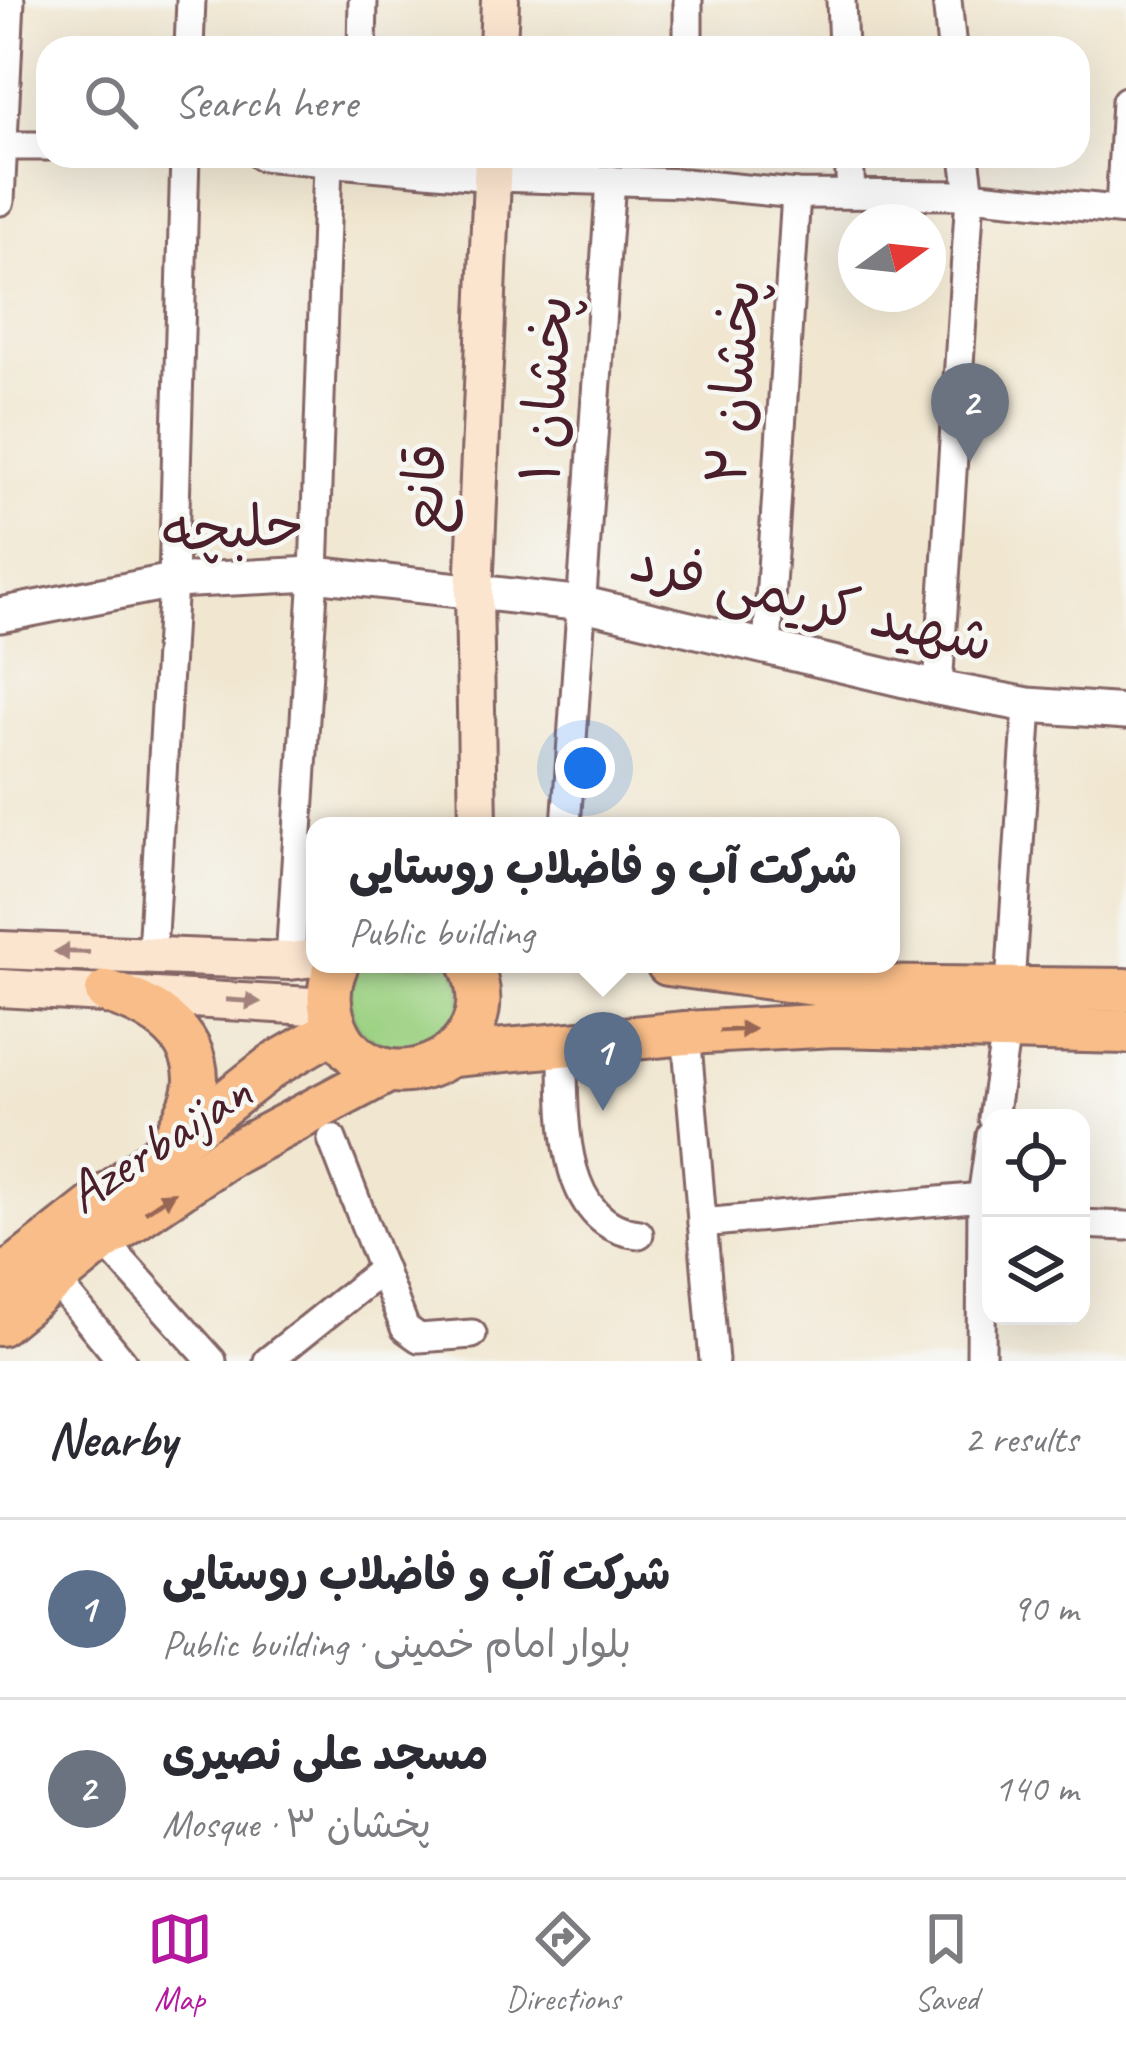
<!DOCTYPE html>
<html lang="en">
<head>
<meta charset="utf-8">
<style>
	body { margin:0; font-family:Caveat,"Playpen Sans Arabic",sans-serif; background:#f2f2f3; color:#2b2b33 }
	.controls { position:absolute; right:36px; bottom:36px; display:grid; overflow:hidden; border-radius:24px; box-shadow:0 12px 48px #0002 }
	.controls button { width:108px; height:108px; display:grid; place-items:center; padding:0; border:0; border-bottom:3px solid #e1e1e2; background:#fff; color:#2b2b33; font:60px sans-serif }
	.compass { position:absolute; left:838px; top:204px; width:108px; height:108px; border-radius:50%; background:#fff; box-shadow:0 12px 48px #0002; rotate:75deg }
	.you { position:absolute; left:585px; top:768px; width:42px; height:42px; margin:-30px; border:9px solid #fff; border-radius:50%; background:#1a73e8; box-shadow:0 0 0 18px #1a73e833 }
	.badge { display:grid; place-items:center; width:78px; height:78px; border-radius:50%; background:#b5179e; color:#fff; font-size:39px; font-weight:700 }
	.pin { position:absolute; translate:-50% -99px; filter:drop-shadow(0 3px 6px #0008) }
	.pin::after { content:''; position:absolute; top:63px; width:42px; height:36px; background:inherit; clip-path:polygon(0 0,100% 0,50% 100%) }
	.popup { position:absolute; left:306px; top:817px; width:594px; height:156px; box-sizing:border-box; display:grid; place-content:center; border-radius:24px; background:#fff; filter:drop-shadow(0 3px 9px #0005); font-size:39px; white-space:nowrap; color:#7c7c81 }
	.popup b { font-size:45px; color:#2b2b33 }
	.popup::after { content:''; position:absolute; left:50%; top:100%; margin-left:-24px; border:24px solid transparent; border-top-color:#fff }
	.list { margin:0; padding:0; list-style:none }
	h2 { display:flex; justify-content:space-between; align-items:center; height:156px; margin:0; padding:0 48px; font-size:51px }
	h2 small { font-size:39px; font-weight:400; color:#7c7c81 }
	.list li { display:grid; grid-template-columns:78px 1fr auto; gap:36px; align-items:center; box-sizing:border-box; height:180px; padding:0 48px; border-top:3px solid #e1e1e2 }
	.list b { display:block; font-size:45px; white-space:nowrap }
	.list p { margin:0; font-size:39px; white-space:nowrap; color:#7c7c81 }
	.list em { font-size:39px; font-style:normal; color:#7c7c81 }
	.icon { flex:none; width:66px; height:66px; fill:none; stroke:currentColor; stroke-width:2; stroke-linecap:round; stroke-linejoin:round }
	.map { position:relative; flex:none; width:1126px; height:1361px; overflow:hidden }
	.search { position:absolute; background:#fff; box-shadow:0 12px 48px #0002; left:36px; right:36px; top:36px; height:132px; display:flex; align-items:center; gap:30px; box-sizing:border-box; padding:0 42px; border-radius:36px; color:#7c7c81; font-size:45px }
	.sheet { height:516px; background:#fff }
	nav { display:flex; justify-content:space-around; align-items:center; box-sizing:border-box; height:168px; border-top:3px solid #e1e1e2; background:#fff; font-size:33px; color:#7c7c81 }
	nav a { display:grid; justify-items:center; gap:6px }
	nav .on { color:#b5179e }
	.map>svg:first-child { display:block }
	.green { fill:#9cd182; stroke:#737856; stroke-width:3 }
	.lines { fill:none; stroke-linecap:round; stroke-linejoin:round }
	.minor-casing { stroke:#846565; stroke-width:33 }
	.tertiary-casing { stroke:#846565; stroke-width:39 }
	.secondary-casing { stroke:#846565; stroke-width:42 }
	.primary-casing { stroke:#846565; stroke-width:48 }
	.minor { stroke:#fff; stroke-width:27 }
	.tertiary { stroke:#fff; stroke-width:33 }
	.secondary { stroke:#fce5cf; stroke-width:36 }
	.primary { stroke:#f8bd88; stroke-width:42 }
	.oneway { fill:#a3827d }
	.oneway2 { fill:#986655 }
	.labels { text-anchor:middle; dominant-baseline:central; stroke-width:9; stroke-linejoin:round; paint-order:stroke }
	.street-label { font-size:57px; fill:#4a1f2b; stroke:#f6f6f2 }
</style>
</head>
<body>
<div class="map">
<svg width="1126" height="1361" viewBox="0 0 1126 1361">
	<rect width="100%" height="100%" fill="#f6f6f2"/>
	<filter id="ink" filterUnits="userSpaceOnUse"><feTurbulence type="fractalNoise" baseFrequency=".00833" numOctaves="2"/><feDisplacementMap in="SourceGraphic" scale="24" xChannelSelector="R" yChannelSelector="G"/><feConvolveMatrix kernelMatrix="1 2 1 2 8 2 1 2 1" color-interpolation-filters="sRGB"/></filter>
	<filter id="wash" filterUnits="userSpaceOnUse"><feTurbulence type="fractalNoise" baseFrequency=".004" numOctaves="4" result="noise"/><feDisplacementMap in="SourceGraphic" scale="48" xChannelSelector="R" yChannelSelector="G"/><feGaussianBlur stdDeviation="2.7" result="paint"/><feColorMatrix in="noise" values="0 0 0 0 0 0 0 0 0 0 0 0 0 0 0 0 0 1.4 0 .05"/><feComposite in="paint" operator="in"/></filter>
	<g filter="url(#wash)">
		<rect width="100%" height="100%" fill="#f1e7d1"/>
		<!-- green -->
		<path class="green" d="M356,964H455C457,972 463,984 463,991C464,1068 341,1067 349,992C350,983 354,973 356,964Z"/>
	</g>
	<g filter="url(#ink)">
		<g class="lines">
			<defs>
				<g id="minor">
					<polyline points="841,0 843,48"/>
					<polyline points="947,0 952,48"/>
					<polyline points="189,48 191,0"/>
					<polyline points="362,48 363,0"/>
					<polyline points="688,48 688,0"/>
					<polyline points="0,146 48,146"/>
					<polyline points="261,156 492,177 685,183 796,194 970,195 1126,211"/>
					<polyline points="849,156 851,194"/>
					<polyline points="0,201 10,0"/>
					<polyline points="1120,210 1126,101"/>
					<polyline points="767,648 796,194"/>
					<polyline points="938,688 970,195 965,156"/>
					<polyline points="566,826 611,180"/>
					<polyline points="152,953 173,581 185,156"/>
					<polyline points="290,961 314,574 328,163"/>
					<polyline points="1010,986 1028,705"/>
					<polyline points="686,1033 714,1361"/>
					<path d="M563,1044C564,1106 556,1225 639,1234"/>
					<polyline points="993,1118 1006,1031"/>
					<polyline points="332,1139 405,1328 419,1338 472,1334"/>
					<polyline points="702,1223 982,1197"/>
					<polyline points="1081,1224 1126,1226"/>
					<polyline points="103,1240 212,1361"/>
					<polyline points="55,1280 122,1361"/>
					<polyline points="268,1361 383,1269"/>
					<polyline points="981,1361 982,1197 991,1135"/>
				</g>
				<polyline id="tertiary" points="0,615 173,581 314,574 584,604 938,688 1028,705 1126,712"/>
				<g id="secondary">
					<polyline points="498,48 500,0"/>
					<polyline points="478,826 474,593 493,156"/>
					<polyline points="0,950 290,961 315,958"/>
					<polyline points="0,988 329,1007"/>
				</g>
				<g id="primary">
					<path d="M337,964C329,982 327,1000 333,1019C364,1119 515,1062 470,964"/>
					<polyline points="668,964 837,987 1126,990"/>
					<path d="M107,992C148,1004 195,1029 196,1079C196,1101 182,1123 172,1142"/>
					<polyline points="453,1055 686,1033 835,1025 1126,1032"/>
					<polyline points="0,1280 272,1066 336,1029"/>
					<polyline points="0,1324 103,1240 226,1157 388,1071"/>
				</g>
			</defs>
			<!-- minor casing -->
			<use href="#minor" class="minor-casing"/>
			<!-- tertiary casing -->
			<use href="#tertiary" class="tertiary-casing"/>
			<!-- secondary casing -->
			<use href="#secondary" class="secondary-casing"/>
			<!-- primary casing -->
			<use href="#primary" class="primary-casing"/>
			<!-- minor -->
			<use href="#minor" class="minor"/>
			<!-- tertiary -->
			<use href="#tertiary" class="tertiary"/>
			<!-- secondary -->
			<use href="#secondary" class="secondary"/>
			<!-- primary -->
			<use href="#primary" class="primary"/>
		</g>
		<!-- one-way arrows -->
		<defs><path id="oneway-solid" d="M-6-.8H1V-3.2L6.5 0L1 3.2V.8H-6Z" transform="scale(3)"/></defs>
		<g class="oneway">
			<use href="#oneway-solid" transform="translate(72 952) rotate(-179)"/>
			<use href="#oneway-solid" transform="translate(243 1001) rotate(4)"/>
		</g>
		<g class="oneway2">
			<use href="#oneway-solid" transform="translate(737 1030) rotate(-3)"/>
			<use href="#oneway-solid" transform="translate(160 1202) rotate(-34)"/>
		</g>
	</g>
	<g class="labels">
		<!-- street labels -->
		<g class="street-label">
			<text transform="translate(733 382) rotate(-86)">پخشان ۲</text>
			<text transform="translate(546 389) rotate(-86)">پخشان ۱</text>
			<text transform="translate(424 488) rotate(-87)">قانع</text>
			<text transform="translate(233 528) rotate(-3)">حلبچه</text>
			<text transform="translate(812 601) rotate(13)">شهید کریمی فرد</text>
			<text transform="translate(158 1142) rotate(-33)">Azerbaijan</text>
		</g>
	</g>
</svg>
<div class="controls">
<button><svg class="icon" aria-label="locate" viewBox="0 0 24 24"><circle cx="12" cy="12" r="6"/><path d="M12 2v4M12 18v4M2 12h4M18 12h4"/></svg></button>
<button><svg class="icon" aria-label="layers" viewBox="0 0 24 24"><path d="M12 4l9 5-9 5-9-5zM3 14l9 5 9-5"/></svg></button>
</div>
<svg class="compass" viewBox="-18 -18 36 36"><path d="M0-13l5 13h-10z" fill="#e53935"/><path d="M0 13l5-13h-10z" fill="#7c7c81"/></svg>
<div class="you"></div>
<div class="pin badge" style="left:603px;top:1111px;background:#5c6f8a">1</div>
<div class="popup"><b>شرکت آب و فاضلاب روستایی</b>Public building</div>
<div class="pin badge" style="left:970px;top:462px;background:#6b7280">2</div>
<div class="search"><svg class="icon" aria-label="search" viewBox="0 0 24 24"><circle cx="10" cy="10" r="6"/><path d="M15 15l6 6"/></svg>Search here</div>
</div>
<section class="sheet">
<h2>Nearby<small>2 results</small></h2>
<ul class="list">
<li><span class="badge" style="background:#5c6f8a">1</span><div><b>شرکت آب و فاضلاب روستایی</b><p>Public building · بلوار امام خمینی</p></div><em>90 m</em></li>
<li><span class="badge" style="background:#6b7280">2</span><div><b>مسجد علی نصیری</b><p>Mosque · پخشان ۳</p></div><em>140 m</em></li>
</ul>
</section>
<nav>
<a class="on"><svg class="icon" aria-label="map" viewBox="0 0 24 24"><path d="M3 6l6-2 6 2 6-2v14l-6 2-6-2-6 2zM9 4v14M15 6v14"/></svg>Map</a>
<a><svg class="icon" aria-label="directions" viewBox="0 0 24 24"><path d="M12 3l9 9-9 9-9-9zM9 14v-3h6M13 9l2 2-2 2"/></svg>Directions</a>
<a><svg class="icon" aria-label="saved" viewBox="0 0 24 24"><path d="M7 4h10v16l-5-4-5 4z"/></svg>Saved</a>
</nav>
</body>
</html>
